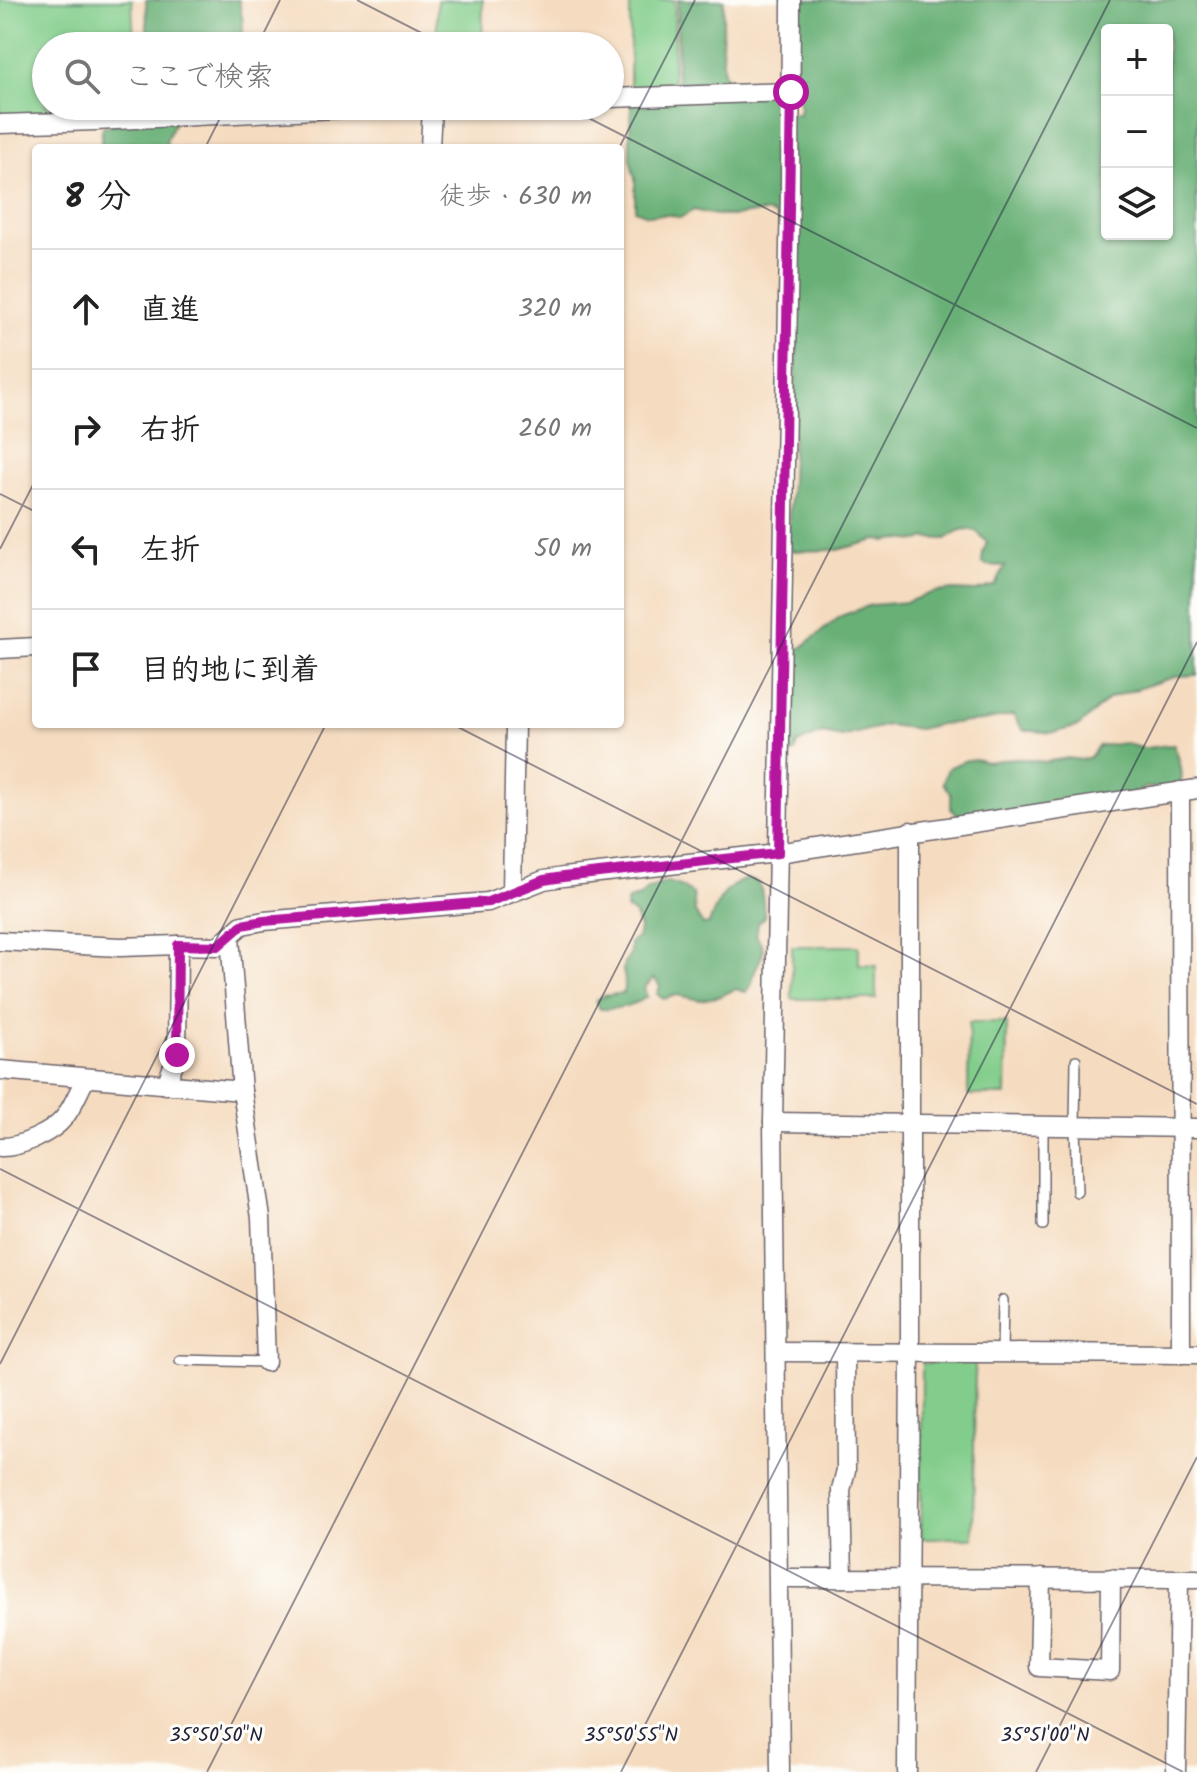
<!DOCTYPE html>
<html lang="ja">
<head>
<meta charset="utf-8">
<style>
	body { margin:0; font-family:Kalam,"Klee One",sans-serif; background:#f6f6f6; color:#222 }
	.controls { position:absolute; right:24px; top:24px; display:grid; overflow:hidden; border-radius:8px; box-shadow:0 2px 6px #0004 }
	.controls button { width:72px; height:72px; display:grid; place-items:center; padding:0; border:0; border-bottom:2px solid #e0e0e0; background:#fff; color:#222; font:40px sans-serif }
	.stop { position:absolute; width:24px; height:24px; margin:-18px; border:6px solid #b5179e; border-radius:50%; background:#fff }
	.stop.end { background:#b5179e; border-color:#fff; box-shadow:0 2px 8px #0008 }
	.list { margin:0; padding:0; list-style:none }
	h2 { display:flex; justify-content:space-between; align-items:center; height:104px; margin:0; padding:0 32px; font-size:34px }
	h2 small { font-size:26px; font-weight:400; color:#767676 }
	.list li { display:grid; grid-template-columns:52px 1fr auto; gap:24px; align-items:center; box-sizing:border-box; height:120px; padding:0 32px; border-top:2px solid #e0e0e0 }
	.list b { display:block; font-size:30px; white-space:nowrap }
	.list em { font-size:26px; font-style:normal; color:#767676 }
	.icon { flex:none; width:44px; height:44px; fill:none; stroke:currentColor; stroke-width:2; stroke-linecap:round; stroke-linejoin:round }
	.map { position:relative; flex:none; width:1197px; height:1772px; overflow:hidden }
	.search { position:absolute; background:#fff; box-shadow:0 2px 6px #0004; left:32px; top:32px; width:592px; height:88px; display:flex; align-items:center; gap:20px; box-sizing:border-box; padding:0 28px; border-radius:44px; color:#767676; font-size:30px }
	.panel { position:absolute; background:#fff; box-shadow:0 2px 6px #0004; left:32px; top:144px; width:592px; height:584px; border-radius:8px }
	.map>svg:first-child { display:block }
	.green { fill:#82cd8b; stroke:#527863; stroke-width:2 }
	.forest { fill:#69b077; stroke:#466959; stroke-width:2; fill-rule:evenodd }
	.lines { fill:none; stroke-linecap:round; stroke-linejoin:round }
	.lane-casing { stroke:#6c636a; stroke-width:12 }
	.street-casing { stroke:#6c636a; stroke-width:21 }
	.lane { stroke:#fff; stroke-width:9 }
	.street { stroke:#fff; stroke-width:18 }
	.route { stroke:#b5179e; stroke-width:10 }
	.ticks { fill:none; stroke:#22223b; stroke-width:2; stroke-opacity:0.45 }
	.ticks-label { font-size:20px; text-anchor:middle; fill:#22223b; stroke:#fdfcf7; stroke-width:6; stroke-linejoin:round; paint-order:stroke }
</style>
</head>
<body>
<div class="map">
<svg width="1197" height="1772" viewBox="0 0 1197 1772">
	<rect width="100%" height="100%" fill="#fdfcf7"/>
	<filter id="ink" filterUnits="userSpaceOnUse"><feTurbulence type="fractalNoise" baseFrequency=".0125" numOctaves="2"/><feDisplacementMap in="SourceGraphic" scale="16" xChannelSelector="R" yChannelSelector="G"/><feConvolveMatrix kernelMatrix="1 2 1 2 8 2 1 2 1" color-interpolation-filters="sRGB"/></filter>
	<filter id="wash" filterUnits="userSpaceOnUse"><feTurbulence type="fractalNoise" baseFrequency=".006" numOctaves="4" result="noise"/><feDisplacementMap in="SourceGraphic" scale="32" xChannelSelector="R" yChannelSelector="G"/><feGaussianBlur stdDeviation="1.8" result="paint"/><feColorMatrix in="noise" values="0 0 0 0 0 0 0 0 0 0 0 0 0 0 0 0 0 1.4 0 .05"/><feComposite in="paint" operator="in"/></filter>
	<g filter="url(#wash)">
		<rect width="100%" height="100%" fill="#f5dcc0"/>
		<!-- green -->
		<g class="green">
			<polygon points="0,0 132,0 134,46 46,46 46,106 136,106 136,113 0,119"/>
			<polygon points="437,0 483,0 482,46 437,46"/>
			<polygon points="630,0 675,0 673,92 630,93"/>
			<polygon points="792,946 859,946 859,965 876,966 876,999 792,999"/>
			<polygon points="969,1022 1007,1022 1006,1095 968,1095"/>
			<polygon points="922,1363 975,1363 973,1538 921,1538"/>
		</g>
		<!-- forest -->
		<g class="forest">
			<polygon points="146,0 239,0 243,23 242,46 148,46"/>
			<path d="M678,0H724L722,46L724,75C727,77 731,79 735,81C743,83 753,81 760,85C780,97 774,113 799,114L800,106L796,92V0H1197V675L1177,676L1109,698L1079,726L1053,733L1023,730L1013,715L983,721L940,724L919,729L887,725L842,737L822,733L797,744L795,752L784,753L787,655L801,648L841,616L871,605L907,602L934,592L954,590L976,591L995,585L1005,566L986,565L982,563L983,553L987,542L976,531L966,529L958,531L946,539L926,538L919,541L897,539L888,541L877,540L837,550L792,551L788,542L797,349L796,274L784,223C769,205 753,215 734,216C720,216 707,214 694,210L680,218L671,215H648L635,210V179L630,159V128L631,107L637,89C655,85 659,92 677,82ZM1107,30H1167V234H1107Z"/>
			<polygon points="140,106 183,106 167,138 166,148 101,148 102,128 139,116"/>
			<path d="M1126,743C1149,753 1151,745 1174,745C1178,756 1185,774 1180,785L1159,788L1146,787L1138,792L1110,798L1100,793L1083,802L1012,812L991,808L986,815L963,819L951,809V794L943,783L948,768L964,761L975,759L987,762L1014,758L1045,762L1068,758L1081,760L1090,757L1098,746Z"/>
			<path d="M747,879L759,883C764,895 762,905 765,917L758,923L756,936C771,953 758,958 754,974C752,983 753,984 746,992L735,989L721,996L700,1000L677,995L663,999L657,994L660,986L654,978L644,988L647,997C632,1006 618,1010 600,1009L596,1000L604,996L623,993L625,980L623,971L624,963L630,955V943L637,938L640,928L634,913L626,909L628,900L640,897L647,889L667,882L678,885L693,894L695,912L703,925L709,924C716,903 725,886 747,879Z"/>
		</g>
	</g>
	<g filter="url(#ink)">
		<g class="lines">
			<defs>
				<g id="lane">
					<polyline points="1076,1060 1075,1126 1077,1192"/>
					<polyline points="1043,1126 1043,1225"/>
					<polyline points="1002,1353 1003,1300"/>
					<polyline points="180,1360 266,1362"/>
				</g>
				<g id="street">
					<polyline points="610,98 791,92"/>
					<polyline points="0,124 96,121 396,106"/>
					<polyline points="430,148 432,106"/>
					<polyline points="0,649 36,647"/>
					<polyline points="1180,791 1181,1354"/>
					<polyline points="512,892 515,724"/>
					<polyline points="230,937 242,1091 261,1218 266,1362"/>
					<polyline points="0,941 120,947 178,945 218,946 242,925 264,921 488,902 544,880 563,877 778,853 1197,789"/>
					<polyline points="0,1070 242,1091"/>
					<polyline points="166,1085 177,1055 178,945"/>
					<polyline points="773,1122 1197,1128"/>
					<path d="M0,1147C19,1148 52,1133 64,1118C73,1107 79,1090 86,1078"/>
					<polyline points="776,1352 1197,1354"/>
					<polyline points="779,1578 1197,1579"/>
					<polyline points="843,1578 841,1490 846,1470 845,1353"/>
					<polyline points="1041,1578 1039,1667 1110,1671 1111,1578"/>
					<polyline points="780,1772 773,1122 790,190 791,0"/>
					<polyline points="907,1772 910,1352 910,831"/>
					<polyline points="1176,1772 1179,1579"/>
				</g>
			</defs>
			<!-- lane casing -->
			<use href="#lane" class="lane-casing"/>
			<!-- street casing -->
			<use href="#street" class="street-casing"/>
			<!-- lane -->
			<use href="#lane" class="lane"/>
			<!-- street -->
			<use href="#street" class="street"/>
		</g>
	</g>
	<g class="lines" filter="url(#ink)">
		<!-- route -->
		<polyline class="route" points="177,1055 178,945 218,946 242,925 264,921 488,902 544,880 563,877 778,853 791,92"/>
	</g>
	<!-- ticks -->
	<path class="ticks" d="M357,0L447,46M257,46L280,0M565,106L1197,428M205,148L226,106M619,148L695,0M0,494L36,512M0,549L36,479M452,724L1197,1104M0,1169L1183,1772M0,1364L326,724M207,1772L1110,0M621,1772L1197,642M1036,1772L1197,1457"/>
	<g class="ticks-label">
		<text x="216" y="1741">35°50'50"N</text>
		<text x="631" y="1741">35°50'55"N</text>
		<text x="1045" y="1741">35°51'00"N</text>
	</g>
</svg>
<div class="controls">
<button>+</button>
<button>−</button>
<button><svg class="icon" aria-label="layers" viewBox="0 0 24 24"><path d="M12 4l9 5-9 5-9-5zM3 14l9 5 9-5"/></svg></button>
</div>
<div class="stop" style="left:791px;top:92px"></div>
<div class="stop end" style="left:177px;top:1055px"></div>
<div class="search"><svg class="icon" aria-label="search" viewBox="0 0 24 24"><circle cx="10" cy="10" r="6"/><path d="M15 15l6 6"/></svg>ここで検索</div>
<section class="panel">
<h2>8 分<small>徒歩 · 630 m</small></h2>
<ul class="list">
<li><svg class="icon" aria-label="ahead" viewBox="0 0 24 24"><path d="M12 20V5M6 11l6-6 6 6"/></svg><div><b>直進</b></div><em>320 m</em></li>
<li><svg class="icon" aria-label="right" viewBox="0 0 24 24"><path d="M7 20v-9h11M14 6l5 5-5 5"/></svg><div><b>右折</b></div><em>260 m</em></li>
<li><svg class="icon" aria-label="left" viewBox="0 0 24 24"><path d="M17 20v-9H6M10 6l-5 5 5 5"/></svg><div><b>左折</b></div><em>50 m</em></li>
<li><svg class="icon" aria-label="arrive" viewBox="0 0 24 24"><path d="M6 21V4h12l-3 4 3 4H6"/></svg><div><b>目的地に到着</b></div></li>
</ul>
</section>
</div>
</body>
</html>
